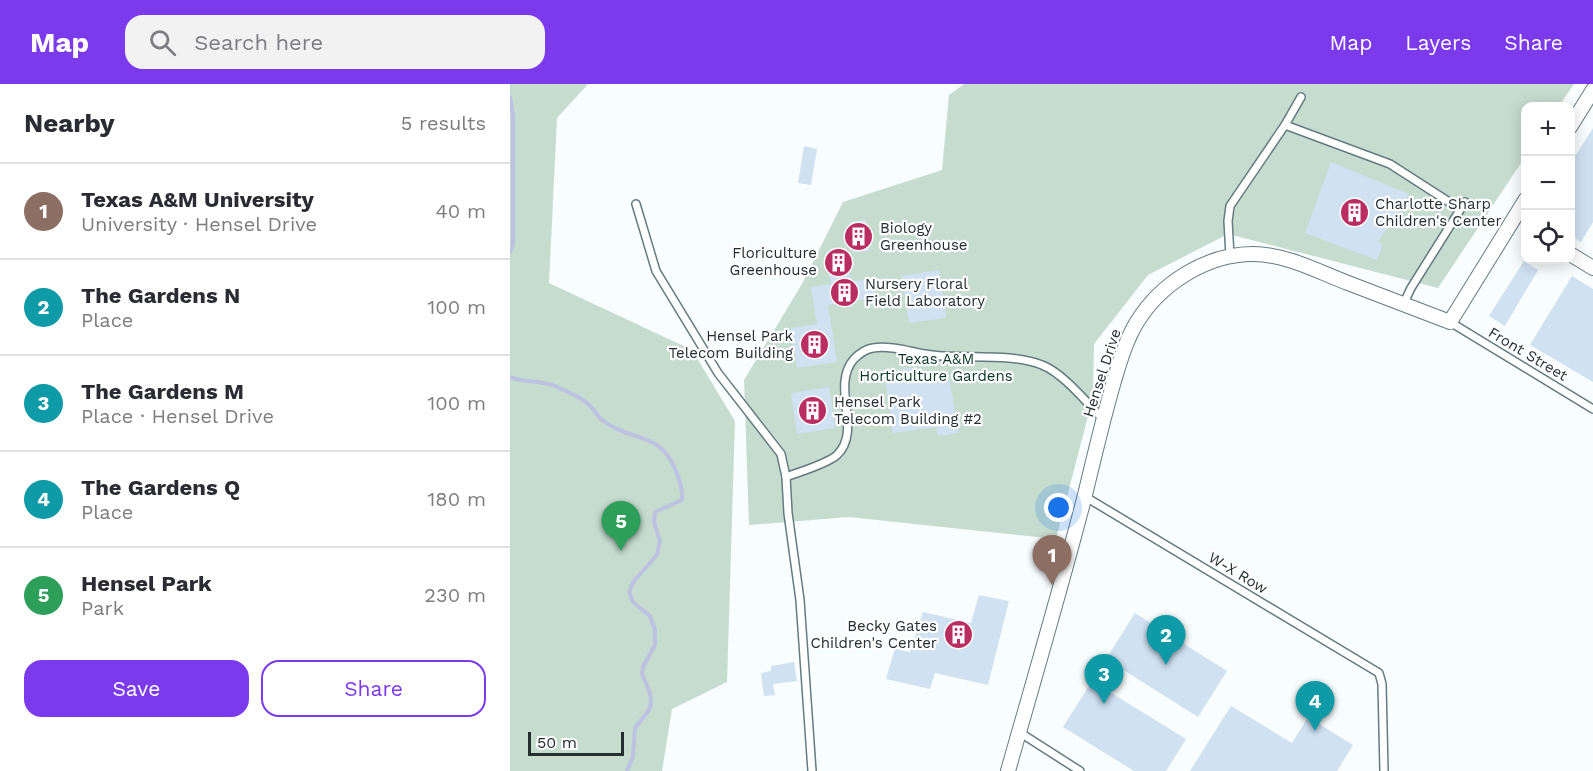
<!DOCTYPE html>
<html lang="en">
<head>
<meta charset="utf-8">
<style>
	body { margin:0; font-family:"Work Sans",sans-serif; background:#f2f2f3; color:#2b2b33 }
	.controls { position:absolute; right:18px; top:18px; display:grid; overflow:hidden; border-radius:12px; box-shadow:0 3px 15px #0003 }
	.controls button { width:54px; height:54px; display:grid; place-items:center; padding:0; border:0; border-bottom:2px solid #e1e1e2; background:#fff; color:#2b2b33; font:30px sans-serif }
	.scale { position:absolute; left:18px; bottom:15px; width:96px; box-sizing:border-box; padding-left:6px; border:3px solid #242e31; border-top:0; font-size:16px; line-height:21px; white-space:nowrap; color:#242e31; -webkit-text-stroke:4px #fff; paint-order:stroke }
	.you { position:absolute; left:549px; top:424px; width:21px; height:21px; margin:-15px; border:4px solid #fff; border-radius:50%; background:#1a73e8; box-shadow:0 0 0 9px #1a73e833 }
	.badge { display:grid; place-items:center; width:39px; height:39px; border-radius:50%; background:#7c3aed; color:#fff; font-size:20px; font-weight:700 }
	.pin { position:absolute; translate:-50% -50px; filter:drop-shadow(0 2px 3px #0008) }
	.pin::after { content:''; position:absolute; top:32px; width:21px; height:18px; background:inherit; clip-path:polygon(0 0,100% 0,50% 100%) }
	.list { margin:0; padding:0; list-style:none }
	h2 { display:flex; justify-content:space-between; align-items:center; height:78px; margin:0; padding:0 24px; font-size:26px }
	h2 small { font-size:20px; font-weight:400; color:#7c7c81 }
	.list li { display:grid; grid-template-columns:39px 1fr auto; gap:18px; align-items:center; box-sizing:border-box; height:96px; padding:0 24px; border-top:2px solid #e1e1e2 }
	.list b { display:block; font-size:22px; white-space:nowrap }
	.list p { margin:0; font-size:20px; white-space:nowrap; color:#7c7c81 }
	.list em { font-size:20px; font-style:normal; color:#7c7c81 }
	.actions { display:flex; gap:12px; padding:18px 24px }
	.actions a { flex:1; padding:14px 0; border:2px solid #7c3aed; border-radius:18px; text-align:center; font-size:21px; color:#7c3aed }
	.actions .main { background:#7c3aed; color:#fff }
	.icon { flex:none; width:33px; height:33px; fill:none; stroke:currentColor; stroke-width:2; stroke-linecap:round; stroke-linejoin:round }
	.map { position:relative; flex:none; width:1083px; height:687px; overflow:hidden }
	header { display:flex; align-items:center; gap:36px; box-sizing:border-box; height:84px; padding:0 30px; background:#7c3aed; color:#fff }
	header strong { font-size:28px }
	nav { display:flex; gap:33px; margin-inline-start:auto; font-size:21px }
	.search { width:420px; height:54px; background:#f2f2f3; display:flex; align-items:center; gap:15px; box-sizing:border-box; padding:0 21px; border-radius:18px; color:#7c7c81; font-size:22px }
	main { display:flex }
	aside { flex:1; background:#fff }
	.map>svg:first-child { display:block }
	.green { fill:#c6dccf }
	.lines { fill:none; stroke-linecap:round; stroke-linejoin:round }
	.stream { stroke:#bcc2e0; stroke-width:4 }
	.building { fill:#d0e1f2 }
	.lane-casing { stroke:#647b82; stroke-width:10 }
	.street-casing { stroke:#647b82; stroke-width:16 }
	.lane { stroke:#fff; stroke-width:7 }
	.street { stroke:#fff; stroke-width:14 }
	.labels { text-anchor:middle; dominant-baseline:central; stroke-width:4.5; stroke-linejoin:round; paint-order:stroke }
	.poi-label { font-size:15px; fill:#242e31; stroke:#fff; text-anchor:start }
	.street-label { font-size:15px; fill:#242e31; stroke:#fff }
	.park-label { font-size:15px; fill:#0b3623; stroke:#fff }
</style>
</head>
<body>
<header>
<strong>Map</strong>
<div class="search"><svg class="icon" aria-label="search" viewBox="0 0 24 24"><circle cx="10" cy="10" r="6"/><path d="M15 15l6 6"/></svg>Search here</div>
<nav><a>Map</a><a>Layers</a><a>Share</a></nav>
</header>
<main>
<aside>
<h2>Nearby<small>5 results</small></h2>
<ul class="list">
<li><span class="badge" style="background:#8d6e63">1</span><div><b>Texas A&amp;M University</b><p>University · Hensel Drive</p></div><em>40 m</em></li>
<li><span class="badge" style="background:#0f9aa8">2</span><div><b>The Gardens N</b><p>Place</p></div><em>100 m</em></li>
<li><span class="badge" style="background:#0f9aa8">3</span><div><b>The Gardens M</b><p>Place · Hensel Drive</p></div><em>100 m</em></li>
<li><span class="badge" style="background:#0f9aa8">4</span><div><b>The Gardens Q</b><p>Place</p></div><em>180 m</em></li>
<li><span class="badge" style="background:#2e9e5b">5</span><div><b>Hensel Park</b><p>Park</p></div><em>230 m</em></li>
</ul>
<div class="actions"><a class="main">Save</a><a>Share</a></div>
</aside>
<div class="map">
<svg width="1083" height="687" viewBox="0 0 1083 687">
	<rect width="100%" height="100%" fill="#f8fdfe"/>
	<!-- green -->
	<g class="green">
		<polygon points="0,0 78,0 47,34 39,199 182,266 225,337 217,598 162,625 152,687 0,687"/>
		<polygon points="454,0 1064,0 1049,22 1016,22 1015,73 928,204 718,150 638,191 584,260 583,313 546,455 339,433 239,441 234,296 292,200 333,118 432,86 439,11"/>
	</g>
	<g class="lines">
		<!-- stream -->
		<g class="stream">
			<polyline points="0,13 3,31 3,161 0,168"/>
			<path d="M0,293C14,299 30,296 45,302C55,307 69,312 77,319C83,324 87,331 92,336C120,358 150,347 165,385C170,396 173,405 172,416L145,428L144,438L150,457L147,471L124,497L119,508L123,518L140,532L145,546V561L133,583L132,590L140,609L141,620L139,626L125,644L123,672L117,687"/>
		</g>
	</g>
	<!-- building -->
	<g class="building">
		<polygon points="1083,44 1083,138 1071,158 1060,151 1060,80"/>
		<polygon points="294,62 307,65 301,101 288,99"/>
		<polygon points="821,78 899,110 868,158 873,161 867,176 795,149"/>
		<polygon points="356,136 359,167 343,169 339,138"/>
		<polygon points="336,165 341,198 363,194 366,214 318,221 327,278 287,284 281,244 307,240 301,203 321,200 316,168"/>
		<polygon points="1014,177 1028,186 995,242 979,232"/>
		<polygon points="429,186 436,234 399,239 392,192"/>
		<polygon points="1062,192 1083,205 1083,298 1020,261"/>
		<polygon points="407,283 409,299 439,294 449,349 428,352 426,343 383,349 374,288"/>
		<polygon points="319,303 325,344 287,350 281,309"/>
		<polygon points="469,511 499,517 478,601 425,589 420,605 376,595 385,564 400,568 413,528 461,539"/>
		<polygon points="625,529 717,587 688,633 596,575"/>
		<polygon points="284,578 287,597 263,600 265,611 254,612 251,589 261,587 261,582"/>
		<polygon points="582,597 676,655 656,687 624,687 553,643"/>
		<polygon points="721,622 782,659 798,633 843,661 827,687 680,687"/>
	</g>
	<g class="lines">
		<defs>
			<g id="lane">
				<polyline points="775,41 880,80 950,125"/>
				<polyline points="126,120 146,187 208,289 271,370 276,393 278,429 290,516 302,687"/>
				<polyline points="720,172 718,137 720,122 775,41 791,13"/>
				<polyline points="893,221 901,204 955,118"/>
				<polyline points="940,238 1083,325"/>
				<path d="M276,393C289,388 317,380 327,371C353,346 320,302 344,275C349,270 356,265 363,264C382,261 404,269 422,271C454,275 503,269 532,281C553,289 576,318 593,335"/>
				<polyline points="574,412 869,589 872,600 874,687"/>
				<polyline points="509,648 570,687"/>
			</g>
			<g id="street">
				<polyline points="1060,43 1083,6"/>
				<polyline points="1060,170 1083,184"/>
				<path d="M498,687C524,595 551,504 575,411C584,373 593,335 604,297C610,277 616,256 627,238C651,199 697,170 743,170C776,170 809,188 838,199C872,212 906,225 940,238L1016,115"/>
			</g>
		</defs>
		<!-- lane casing -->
		<use href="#lane" class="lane-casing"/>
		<!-- street casing -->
		<use href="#street" class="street-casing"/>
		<!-- lane -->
		<use href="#lane" class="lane"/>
		<!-- street -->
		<use href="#street" class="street"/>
	</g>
	<!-- icons -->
	<defs>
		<symbol id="building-disc" viewBox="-11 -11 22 22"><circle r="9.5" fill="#ba2d60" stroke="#fff"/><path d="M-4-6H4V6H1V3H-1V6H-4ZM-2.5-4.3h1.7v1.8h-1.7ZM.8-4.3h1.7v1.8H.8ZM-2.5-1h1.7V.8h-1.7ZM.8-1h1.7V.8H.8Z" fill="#fff"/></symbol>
	</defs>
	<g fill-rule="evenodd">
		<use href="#building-disc" x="828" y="112" width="33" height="33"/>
		<use href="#building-disc" x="332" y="136" width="33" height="33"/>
		<use href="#building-disc" x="312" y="162" width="33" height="33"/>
		<use href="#building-disc" x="318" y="192" width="33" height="33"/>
		<use href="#building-disc" x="288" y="244" width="33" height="33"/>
		<use href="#building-disc" x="286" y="310" width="33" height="33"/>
		<use href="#building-disc" x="432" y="534" width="33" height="33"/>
	</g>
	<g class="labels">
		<!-- poi labels -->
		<g class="poi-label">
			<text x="865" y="120">Charlotte Sharp<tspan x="865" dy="17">Children's Center</tspan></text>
			<text x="370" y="144">Biology<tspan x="370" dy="17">Greenhouse</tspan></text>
			<text x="307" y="169" text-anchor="end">Floriculture<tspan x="307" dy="17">Greenhouse</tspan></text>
			<text x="355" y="200">Nursery Floral<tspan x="355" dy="17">Field Laboratory</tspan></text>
			<text x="283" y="252" text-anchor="end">Hensel Park<tspan x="283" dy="17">Telecom Building</tspan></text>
			<text x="324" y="318">Hensel Park<tspan x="324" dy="17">Telecom Building #2</tspan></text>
			<text x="427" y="542" text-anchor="end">Becky Gates<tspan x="427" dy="17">Children's Center</tspan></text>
		</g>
		<!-- street labels -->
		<g class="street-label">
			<text transform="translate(1018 270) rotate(31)">Front Street</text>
			<text transform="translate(592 289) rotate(-72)">Hensel Drive</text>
			<text transform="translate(728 489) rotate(31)">W-X Row</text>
		</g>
		<!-- park labels -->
		<g class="park-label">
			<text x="426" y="275">Texas A&amp;M<tspan x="426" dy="17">Horticulture Gardens</tspan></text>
		</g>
	</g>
</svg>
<div class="controls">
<button>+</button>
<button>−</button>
<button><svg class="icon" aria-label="locate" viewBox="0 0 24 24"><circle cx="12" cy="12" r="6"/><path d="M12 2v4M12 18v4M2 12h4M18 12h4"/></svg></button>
</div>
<div class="scale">50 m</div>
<div class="you"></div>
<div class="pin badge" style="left:542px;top:501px;background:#8d6e63">1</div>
<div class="pin badge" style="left:656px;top:581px;background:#0f9aa8">2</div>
<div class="pin badge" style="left:594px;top:620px;background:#0f9aa8">3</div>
<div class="pin badge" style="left:805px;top:647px;background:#0f9aa8">4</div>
<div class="pin badge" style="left:111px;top:467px;background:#2e9e5b">5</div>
</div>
</main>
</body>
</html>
